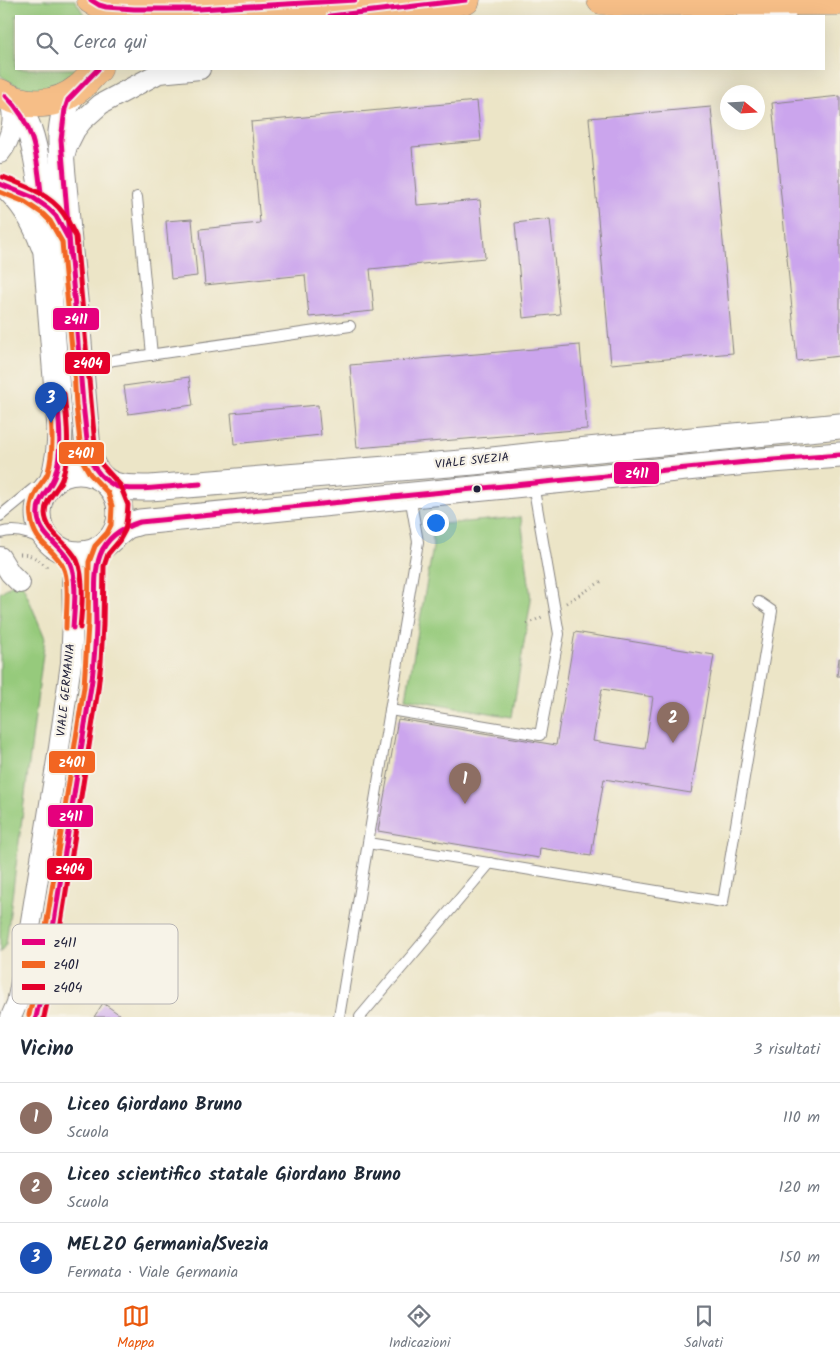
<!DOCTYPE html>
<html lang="it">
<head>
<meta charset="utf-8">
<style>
	body { margin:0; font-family:Kalam,sans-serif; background:#f6f6f7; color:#1f2937 }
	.compass { position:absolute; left:720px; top:85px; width:45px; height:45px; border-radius:50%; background:#fff; box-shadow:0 5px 20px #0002; rotate:108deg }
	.you { position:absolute; left:435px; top:522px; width:18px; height:18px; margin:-12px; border:4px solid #fff; border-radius:50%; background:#1a73e8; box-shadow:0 0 0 8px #1a73e833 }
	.badge { display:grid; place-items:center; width:32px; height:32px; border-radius:50%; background:#ea580c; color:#fff; font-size:16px; font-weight:700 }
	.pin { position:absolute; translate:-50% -41px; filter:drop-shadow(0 1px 2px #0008) }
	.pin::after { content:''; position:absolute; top:26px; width:18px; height:15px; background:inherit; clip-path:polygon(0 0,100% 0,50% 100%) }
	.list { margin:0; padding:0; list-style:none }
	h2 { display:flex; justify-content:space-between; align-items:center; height:65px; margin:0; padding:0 20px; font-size:21px }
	h2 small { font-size:16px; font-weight:400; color:#747a83 }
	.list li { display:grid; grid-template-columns:32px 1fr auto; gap:15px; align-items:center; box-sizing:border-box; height:70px; padding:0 20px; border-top:1px solid #e0e1e3 }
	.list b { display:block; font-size:19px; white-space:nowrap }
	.list p { margin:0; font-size:16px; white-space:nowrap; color:#747a83 }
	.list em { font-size:16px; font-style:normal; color:#747a83 }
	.icon { flex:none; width:28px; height:28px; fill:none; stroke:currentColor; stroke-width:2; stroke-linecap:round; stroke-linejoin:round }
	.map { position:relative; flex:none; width:840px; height:1017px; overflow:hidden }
	.search { position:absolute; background:#fff; box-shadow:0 5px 20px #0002; left:15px; right:15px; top:15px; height:55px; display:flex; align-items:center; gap:12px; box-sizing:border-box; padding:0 18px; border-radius:0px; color:#747a83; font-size:19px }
	.sheet { height:275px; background:#fff }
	nav { display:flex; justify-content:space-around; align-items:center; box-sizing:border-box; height:70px; border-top:1px solid #e0e1e3; background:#fff; font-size:14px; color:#747a83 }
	nav a { display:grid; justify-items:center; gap:2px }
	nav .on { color:#ea580c }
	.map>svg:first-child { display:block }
	.green { fill:#96ca7c; stroke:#5c765c }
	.building { fill:#cba5ed; fill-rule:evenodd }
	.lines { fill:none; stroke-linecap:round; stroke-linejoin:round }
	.service-casing { stroke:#878481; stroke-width:12 }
	.minor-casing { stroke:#878481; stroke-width:22 }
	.tertiary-casing { stroke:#878481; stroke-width:27 }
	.primary-casing { stroke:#878481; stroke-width:29 }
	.path { stroke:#878481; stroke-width:3; stroke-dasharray:1 4; stroke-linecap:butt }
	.service { stroke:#fff; stroke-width:10 }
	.minor { stroke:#fff; stroke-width:20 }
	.tertiary { stroke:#fff; stroke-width:25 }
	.primary { stroke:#f6be87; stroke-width:28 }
	.bus-1-casing { stroke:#f7f3e8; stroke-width:9 }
	.bus-2-casing { stroke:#f7f3e8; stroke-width:9 }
	.bus-3-casing { stroke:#f7f3e8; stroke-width:9 }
	.bus-1 { stroke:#e5007d; stroke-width:5 }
	.bus-2 { stroke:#f26522; stroke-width:5 }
	.bus-3 { stroke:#e4002b; stroke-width:5 }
	.bus-dot { fill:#22223b; stroke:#f7f3e8; stroke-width:2 }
	.labels { text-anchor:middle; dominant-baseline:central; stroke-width:4.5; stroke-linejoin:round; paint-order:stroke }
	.street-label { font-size:12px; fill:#22223b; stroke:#f7f3e8 }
	.key { fill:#f7f3e8; stroke:#b7b4b4; stroke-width:1 }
	.key-label { font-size:14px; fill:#22223b }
	.line-badge { stroke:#f7f3e8; stroke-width:2 }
	.badge-label { font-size:14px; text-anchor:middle; font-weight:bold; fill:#fff }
</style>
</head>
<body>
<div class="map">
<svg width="840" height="1017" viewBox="0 0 840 1017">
	<rect width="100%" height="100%" fill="#f7f3e8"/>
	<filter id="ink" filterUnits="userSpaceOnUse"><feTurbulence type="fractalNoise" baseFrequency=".02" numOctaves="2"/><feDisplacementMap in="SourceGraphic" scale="10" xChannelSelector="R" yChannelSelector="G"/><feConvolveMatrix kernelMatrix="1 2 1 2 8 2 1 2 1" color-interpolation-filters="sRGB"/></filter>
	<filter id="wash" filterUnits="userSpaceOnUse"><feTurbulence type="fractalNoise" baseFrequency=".0096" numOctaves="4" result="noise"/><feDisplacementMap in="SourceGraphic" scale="20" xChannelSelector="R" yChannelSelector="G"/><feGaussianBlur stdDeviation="1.12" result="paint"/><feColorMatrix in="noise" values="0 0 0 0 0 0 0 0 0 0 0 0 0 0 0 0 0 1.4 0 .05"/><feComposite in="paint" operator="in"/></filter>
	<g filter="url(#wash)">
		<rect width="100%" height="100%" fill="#ece5c7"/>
		<!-- green -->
		<g class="green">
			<path d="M0,0H75L85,16H16V69H78C56,94 26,96 0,75Z"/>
			<polygon points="521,517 531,600 512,717 406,698 433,547 432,525"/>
			<polygon points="20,578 45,638 6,944 0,953 0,593"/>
		</g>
		<g id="blocks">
			<!-- building -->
			<g class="building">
				<polygon points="840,96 840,356 797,361 772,103"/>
				<polygon points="477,101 481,141 412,147 417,205 480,200 485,258 370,269 374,311 309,317 305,275 205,285 200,229 260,223 251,122"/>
				<polygon points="711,107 733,353 611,364 589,118"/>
				<polygon points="192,219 197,276 171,279 166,221"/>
				<polygon points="550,219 560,314 523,318 515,223"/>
				<polygon points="580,345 587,429 357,448 350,365"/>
				<polygon points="189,377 193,405 128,414 124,386"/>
				<polygon points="318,405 321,435 234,444 231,413"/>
				<path d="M575,632L714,655L691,793L604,779L591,856L540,848L539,858L378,831L398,719L556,745ZM602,689L653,697L645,749L593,741Z"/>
				<polygon points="839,658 840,658 840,676 837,676"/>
				<polygon points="103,1003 123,1017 94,1017"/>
			</g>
		</g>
	</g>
	<g filter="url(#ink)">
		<use href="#blocks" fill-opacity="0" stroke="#878481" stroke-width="1"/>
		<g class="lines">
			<defs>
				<g id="service">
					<polyline points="137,197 152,355"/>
					<polyline points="81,369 114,360 350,326"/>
					<polyline points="0,516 33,489 51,482"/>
					<path d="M0,533C19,527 37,536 54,545"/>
					<polyline points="390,710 540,735 559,634 533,484"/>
					<polyline points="368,843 723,902 772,611 759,602"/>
					<polyline points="339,1017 418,542 410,496"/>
					<polyline points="360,1017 490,863"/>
				</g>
				<g id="minor">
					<polyline points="748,16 786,13"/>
					<path d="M0,153C12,138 17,115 8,98"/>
					<polyline points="64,157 67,146 75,130 82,121 101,104 159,73 200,69"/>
					<polyline points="0,184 32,197 51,211"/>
					<path d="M3,187C22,204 33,223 41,246"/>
					<polyline points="0,557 10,573 20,583"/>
					<polyline points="11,1017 17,1003 22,977 59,748 71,663 73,619 72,572 69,563 65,556 54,545"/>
					<polyline points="36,1017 45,979 91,688 94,662 96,624 96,564 102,550 109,541"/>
				</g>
				<g id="tertiary">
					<path d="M77,90C65,101 63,116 61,132C60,157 64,182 66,207C70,262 78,316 81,370C83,393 85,415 87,438C88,446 88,456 92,464C105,490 126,488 150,488L474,462L546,454L840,426"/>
					<path d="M6,96C31,115 35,150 40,179L60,428C60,446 58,464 52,482"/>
					<circle cx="79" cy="513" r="41"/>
					<polyline points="109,541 127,526 140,522 747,462 840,455"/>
				</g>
				<g id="primary">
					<polyline points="91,0 99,5 106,7 134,9 199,9 355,0"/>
					<polyline points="601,0 616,2 840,1"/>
					<polyline points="334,16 466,0"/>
					<path d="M0,93C25,108 56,107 79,88C86,83 91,75 98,69"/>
				</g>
			</defs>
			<!-- service casing -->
			<use href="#service" class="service-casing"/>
			<!-- minor casing -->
			<use href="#minor" class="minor-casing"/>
			<!-- tertiary casing -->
			<use href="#tertiary" class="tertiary-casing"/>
			<!-- primary casing -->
			<use href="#primary" class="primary-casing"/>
			<!-- path -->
			<g class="path">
				<path d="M20,554C31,554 38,559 47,567"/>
				<polyline points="566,603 602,581"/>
				<polyline points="527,624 544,616"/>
			</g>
			<!-- service -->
			<use href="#service" class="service"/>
			<!-- minor -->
			<use href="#minor" class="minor"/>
			<!-- tertiary -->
			<use href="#tertiary" class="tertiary"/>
			<!-- primary -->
			<use href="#primary" class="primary"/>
			<defs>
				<g id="bus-1">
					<polyline points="91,0 99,5 106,7 134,9 199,9 355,0"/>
					<polyline points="330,16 466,0"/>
					<path d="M98,69L68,100L65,109L61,140L83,404L89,458C95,470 103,480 115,486C129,493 182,485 200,484"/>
					<path d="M6,96C34,123 37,156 41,193"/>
					<polyline points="0,184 32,197 48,208 56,216 69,240 70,256"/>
					<path d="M57,395C59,421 63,450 55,475C50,491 36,497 38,517C41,538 62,545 70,563C78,580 74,610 73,628"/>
					<path d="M36,1017L45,979L92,680C94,661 96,641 96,622C96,578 87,538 140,522L747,462L840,455"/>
				</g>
				<g id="bus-2">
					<polyline points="0,192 25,202 43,214 50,221 62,242 74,370 76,405 82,460 90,474 108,493 112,506 111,525 107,533 95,546 89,562 88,624 84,687 38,978 29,1015"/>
					<path d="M50,396C51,420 55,447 48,472C47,477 43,480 40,485C34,494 29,505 31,517C34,545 54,547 63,567C70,581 66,612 66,628"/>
				</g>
				<g id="bus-3">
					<path d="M3,177C23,185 50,194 63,213C68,220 72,229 76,237L96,456L102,465L120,485L128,505L127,517L125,530L119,541L108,554L104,566L103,624L101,662L98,689L52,980L44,1017"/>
					<path d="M64,394C67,421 71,453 62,479C57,491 45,499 45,513C46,534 68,542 77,560C85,578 82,609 80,628"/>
				</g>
			</defs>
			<!-- bus-1 casing -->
			<use href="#bus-1" class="bus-1-casing"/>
			<!-- bus-2 casing -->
			<use href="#bus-2" class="bus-2-casing"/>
			<!-- bus-3 casing -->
			<use href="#bus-3" class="bus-3-casing"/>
			<!-- bus-1 -->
			<use href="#bus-1" class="bus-1"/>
			<!-- bus-2 -->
			<use href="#bus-2" class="bus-2"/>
			<!-- bus-3 -->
			<use href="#bus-3" class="bus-3"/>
		</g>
	</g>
	<!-- markers -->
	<circle class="bus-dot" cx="477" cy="489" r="4.5"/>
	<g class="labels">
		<!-- street labels -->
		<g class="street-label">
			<text transform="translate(472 461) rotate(-6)">VIALE SVEZIA</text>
			<text transform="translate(66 690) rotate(-84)">VIALE GERMANIA</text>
		</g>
	</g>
	<!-- legend -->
	<rect x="12" y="924" width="166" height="80" rx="8" class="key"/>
	<rect x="22" y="939" width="23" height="6" fill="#e5007d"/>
	<rect x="22" y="961" width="23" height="7" fill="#f26522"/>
	<rect x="22" y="984" width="23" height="6" fill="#e4002b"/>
	<g class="key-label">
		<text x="54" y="947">z411</text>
		<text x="54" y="969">z401</text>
		<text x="54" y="992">z404</text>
	</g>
	<g class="line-badge">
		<rect x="52" y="307" width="48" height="24" rx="5" fill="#e5007d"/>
		<rect x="64" y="351" width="47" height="24" rx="5" fill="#e4002b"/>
		<rect x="58" y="441" width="47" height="24" rx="5" fill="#f26522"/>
		<rect x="613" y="461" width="47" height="24" rx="5" fill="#e5007d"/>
		<rect x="48" y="750" width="48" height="24" rx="5" fill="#f26522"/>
		<rect x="47" y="804" width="47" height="24" rx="5" fill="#e5007d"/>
		<rect x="46" y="857" width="47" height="24" rx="5" fill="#e4002b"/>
	</g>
	<g class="badge-label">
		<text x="76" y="324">z411</text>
		<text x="88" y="368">z404</text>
		<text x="81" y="458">z401</text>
		<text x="637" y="478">z411</text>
		<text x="72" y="767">z401</text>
		<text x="71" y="821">z411</text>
		<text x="70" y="874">z404</text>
	</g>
</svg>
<svg class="compass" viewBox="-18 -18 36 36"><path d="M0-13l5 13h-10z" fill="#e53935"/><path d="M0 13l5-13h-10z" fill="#747a83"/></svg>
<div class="you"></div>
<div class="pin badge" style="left:465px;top:804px;background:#8d6e63">1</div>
<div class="pin badge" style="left:673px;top:743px;background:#8d6e63">2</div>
<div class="pin badge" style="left:51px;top:423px;background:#1a4fb4">3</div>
<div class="search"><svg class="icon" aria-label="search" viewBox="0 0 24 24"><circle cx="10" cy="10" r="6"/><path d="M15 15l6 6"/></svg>Cerca qui</div>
</div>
<section class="sheet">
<h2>Vicino<small>3 risultati</small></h2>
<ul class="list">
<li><span class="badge" style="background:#8d6e63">1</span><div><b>Liceo Giordano Bruno</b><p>Scuola</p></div><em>110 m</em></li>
<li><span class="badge" style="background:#8d6e63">2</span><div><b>Liceo scientifico statale Giordano Bruno</b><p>Scuola</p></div><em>120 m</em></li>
<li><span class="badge" style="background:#1a4fb4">3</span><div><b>MELZO Germania/Svezia</b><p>Fermata · Viale Germania</p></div><em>150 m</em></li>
</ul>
</section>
<nav>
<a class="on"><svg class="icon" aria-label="map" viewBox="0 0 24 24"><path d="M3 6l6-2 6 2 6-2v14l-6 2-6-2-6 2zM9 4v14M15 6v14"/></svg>Mappa</a>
<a><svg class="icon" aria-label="directions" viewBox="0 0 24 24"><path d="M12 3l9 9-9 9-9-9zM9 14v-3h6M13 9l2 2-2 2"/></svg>Indicazioni</a>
<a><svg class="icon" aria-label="saved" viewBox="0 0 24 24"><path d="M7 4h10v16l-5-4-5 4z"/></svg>Salvati</a>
</nav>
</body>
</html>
